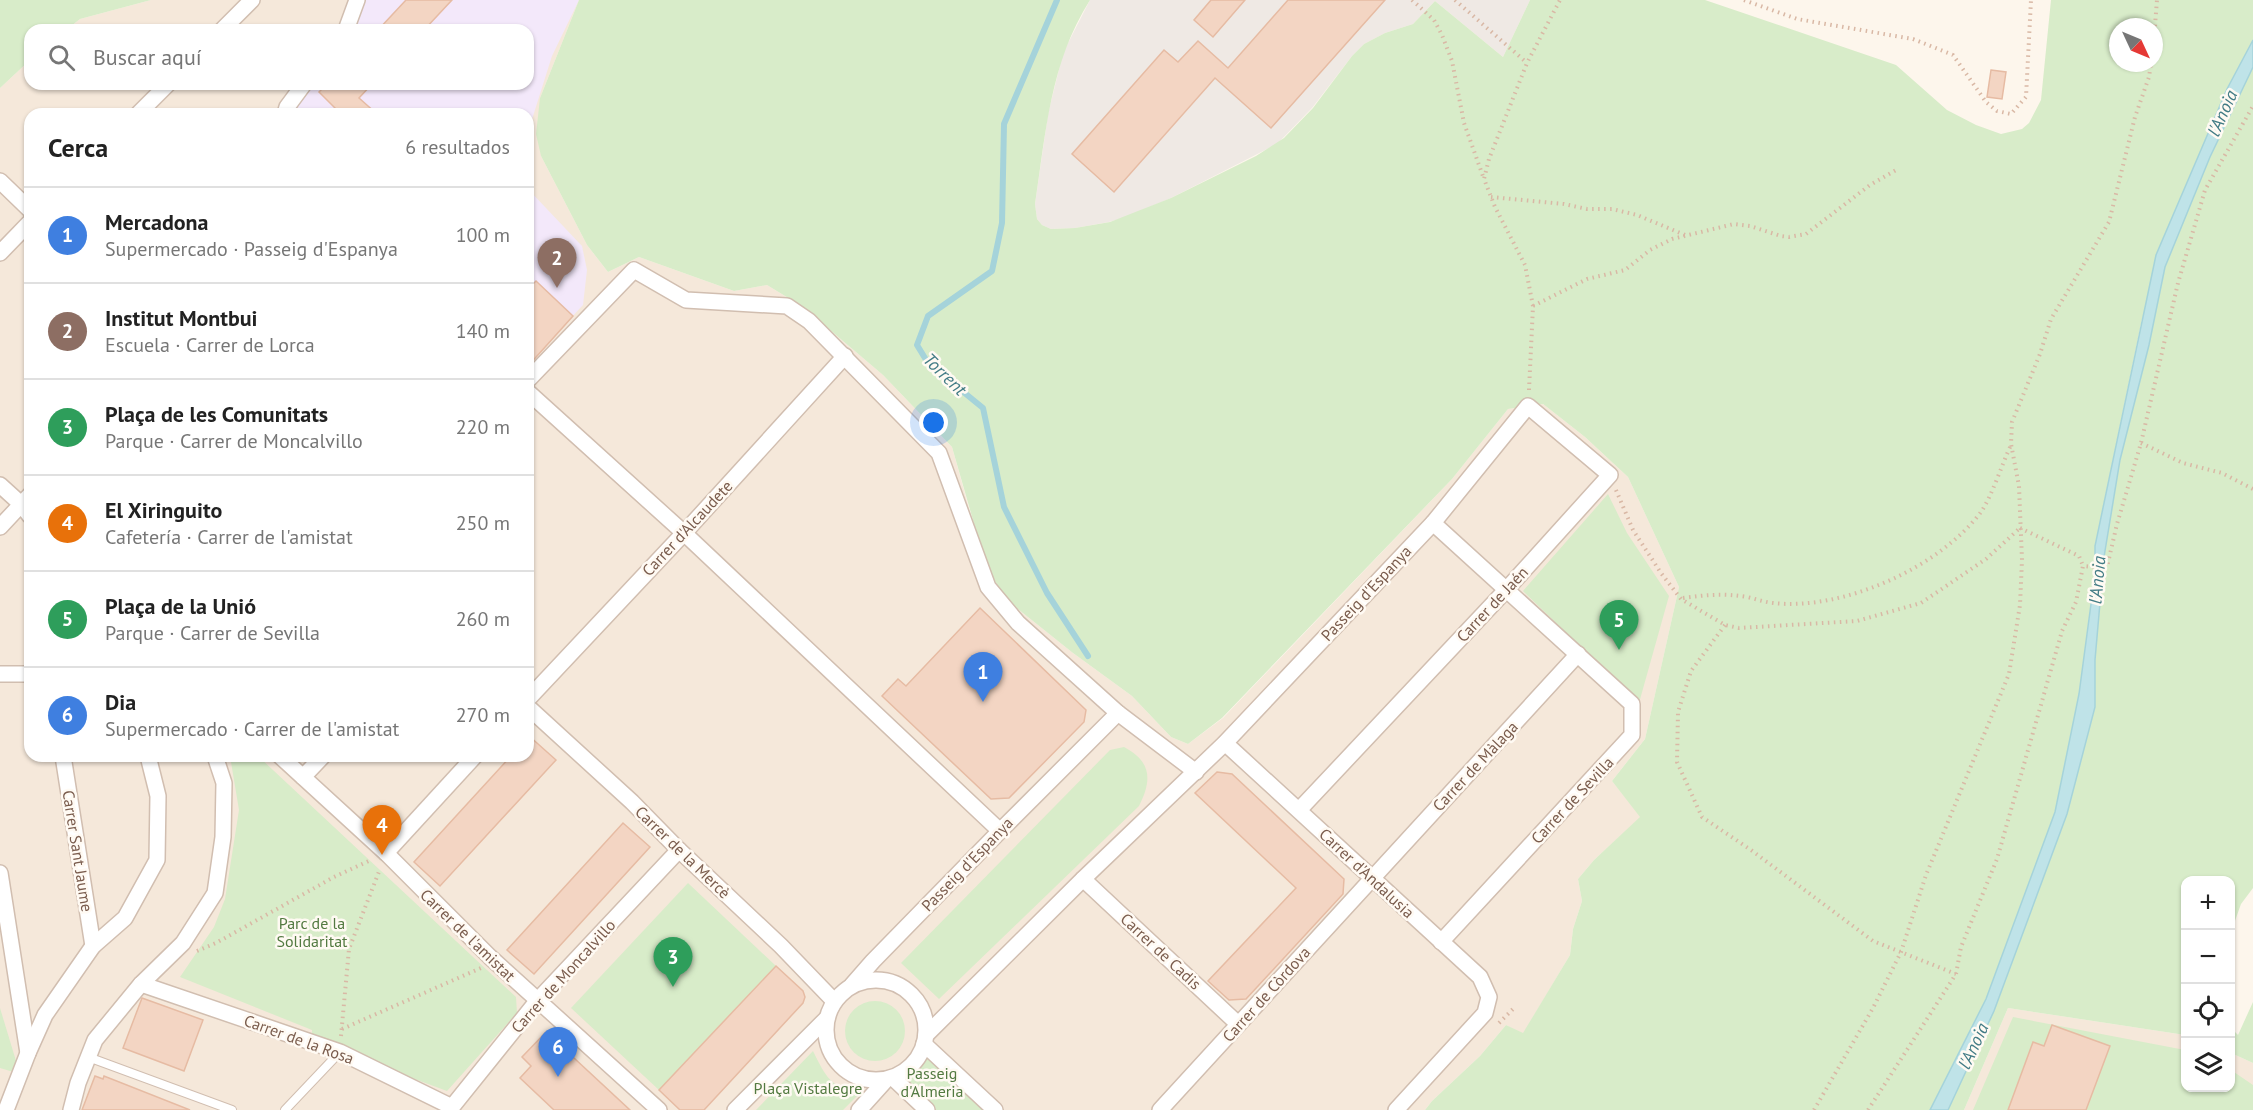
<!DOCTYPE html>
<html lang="es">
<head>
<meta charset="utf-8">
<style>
	body { margin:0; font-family:"PT Sans",sans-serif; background:#f2f2f2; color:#222 }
	.controls { position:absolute; right:18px; bottom:18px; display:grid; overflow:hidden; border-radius:12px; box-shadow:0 2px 4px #0004 }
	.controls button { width:54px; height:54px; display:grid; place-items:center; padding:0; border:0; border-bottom:2px solid #e0e0e0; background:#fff; color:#222; font:30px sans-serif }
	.compass { position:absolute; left:2109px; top:18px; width:54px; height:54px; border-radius:50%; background:#fff; box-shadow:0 2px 4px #0004; rotate:134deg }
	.you { position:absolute; left:934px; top:423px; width:21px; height:21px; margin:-15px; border:4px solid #fff; border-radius:50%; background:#1a73e8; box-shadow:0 0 0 9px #1a73e833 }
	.badge { display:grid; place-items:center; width:39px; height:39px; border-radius:50%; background:#2563eb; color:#fff; font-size:20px; font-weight:700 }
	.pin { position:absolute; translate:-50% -50px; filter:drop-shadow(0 2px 3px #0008) }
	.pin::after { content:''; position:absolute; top:32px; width:21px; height:18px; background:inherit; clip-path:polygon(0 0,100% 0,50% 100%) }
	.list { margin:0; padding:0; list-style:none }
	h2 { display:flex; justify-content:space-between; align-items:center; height:78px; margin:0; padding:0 24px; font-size:26px }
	h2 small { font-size:20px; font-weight:400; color:#767676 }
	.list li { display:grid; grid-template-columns:39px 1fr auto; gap:18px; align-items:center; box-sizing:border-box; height:96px; padding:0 24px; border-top:2px solid #e0e0e0 }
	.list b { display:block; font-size:22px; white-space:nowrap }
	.list p { margin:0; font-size:20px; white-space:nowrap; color:#767676 }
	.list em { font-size:20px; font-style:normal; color:#767676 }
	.icon { flex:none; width:33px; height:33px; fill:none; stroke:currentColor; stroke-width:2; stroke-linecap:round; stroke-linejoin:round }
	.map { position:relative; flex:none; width:2253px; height:1110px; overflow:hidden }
	.search { position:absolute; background:#fff; box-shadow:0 2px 4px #0004; left:24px; top:24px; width:510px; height:66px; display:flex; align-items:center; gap:15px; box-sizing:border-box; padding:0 21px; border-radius:18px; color:#767676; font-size:22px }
	.panel { position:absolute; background:#fff; box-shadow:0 2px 4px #0004; left:24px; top:108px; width:510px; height:654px; border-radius:18px }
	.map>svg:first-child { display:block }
	.residential { fill:#f5e8da; fill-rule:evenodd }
	.industrial { fill:#efe9e4 }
	.education { fill:#f3e8fa }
	.green { fill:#d8ecc9; fill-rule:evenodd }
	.water { fill:#bfe3e8; stroke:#a5d3da; stroke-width:1.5 }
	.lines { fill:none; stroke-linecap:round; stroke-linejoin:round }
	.stream { stroke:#a5d3da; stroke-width:6 }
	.building { fill:#f3d5c3; stroke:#e6bba3; stroke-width:1.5 }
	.service-casing { stroke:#d1beb0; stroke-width:10 }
	.minor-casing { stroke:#d1beb0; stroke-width:18 }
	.path { stroke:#d9b8a5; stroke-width:4; stroke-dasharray:1.5 4.5; stroke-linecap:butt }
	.service { stroke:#fff; stroke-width:8 }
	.minor { stroke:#fff; stroke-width:15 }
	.labels { text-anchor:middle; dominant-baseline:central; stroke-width:5; stroke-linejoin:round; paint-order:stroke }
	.street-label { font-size:16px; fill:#7a5c4d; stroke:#fffaf3 }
	.park-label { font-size:16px; fill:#537a41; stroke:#fffaf3 }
	.water-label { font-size:18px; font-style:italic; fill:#437c86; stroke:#fffaf3 }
</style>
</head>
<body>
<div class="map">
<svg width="2253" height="1110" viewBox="0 0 2253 1110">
	<rect width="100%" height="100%" fill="#fdf6ec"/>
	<!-- residential -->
	<g class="residential">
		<path d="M151,0H579L540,98L541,156L587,245L608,272L639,257L734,291L767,285L803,307L883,375L952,447L986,569L1008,601L1073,653L1132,696L1171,737L1188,744L1223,718L1452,479L1508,409L1543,404L1585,437L1628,477L1679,587L1645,739L1612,781L1641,817L1594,860L1578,879L1582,901L1573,929L1570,955L1523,1034L1506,1025L1480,1056L1432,1101L1425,1110H0V88L30,60V84H528V30H66L80,19ZM30,114H528V756H30Z"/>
		<polygon points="2008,1008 2185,1035 2186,1088 2230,1088 2231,1053 2253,1063 2253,1110 1964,1110"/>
	</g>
	<!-- industrial -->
	<polygon class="industrial" points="1090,0 1530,0 1503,57 1435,1 1413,24 1385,33 1364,44 1352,56 1312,108 1277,144 1171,198 1126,217 1109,222 1075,228 1051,229 1042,225 1037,219 1035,204 1048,114 1063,53"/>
	<!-- education -->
	<g class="education">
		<polygon points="357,0 579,0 552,56 528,132 528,114 285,114 304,84 528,84 528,30 346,30"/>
		<polygon points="528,189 582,246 587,270 583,305 528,364"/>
	</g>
	<!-- green -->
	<g class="green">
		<polygon points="0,0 151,0 80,19 66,30 30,30 30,60 0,88"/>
		<path d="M579,0H1090C1050,63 1046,132 1035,204L1037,219L1042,225L1051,229L1075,228L1110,222L1171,198L1256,156L1284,138L1313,108L1352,56L1364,44L1385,33L1413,24L1435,1L1503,57L1530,0H1705L1896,65L1947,110L1976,125L2001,134L2022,129L2029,123L2041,100L2051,0H2253V40L2227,89L2142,319L2095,546V573L2079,694L2055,812L1986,999L1930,1110H1425L1432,1101L1480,1056L1506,1025L1523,1033L1570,955L1573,929L1582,901L1578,879L1594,860L1640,817L1612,781L1645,739L1679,587L1628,477L1585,437L1543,404L1508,409L1452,479L1222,718L1188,744L1171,737L1132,696L1073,653L1008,601L987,569L952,447L883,375L803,307L767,285L734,291L639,257L608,272L587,245L541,156L536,134L540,98ZM2118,27H2154V63H2118Z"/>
		<polygon points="2253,67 2253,888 2241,904 2231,932 2230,880 2186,880 2185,1035 2008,1008 1964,1110 1948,1110 1994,1011 2067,814 2095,707 2095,660 2104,557 2120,460 2149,345 2165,267 2210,157"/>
		<polygon points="1608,494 1627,533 1669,596 1639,703 1523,591"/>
		<path d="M1124,747C1152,762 1152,780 1139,806L939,999L901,963L1110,750Z"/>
		<polygon points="230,756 258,756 516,997 517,1013 447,1091 312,1041 312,1030 180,977 214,927 225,899 239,810"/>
		<polygon points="688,883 776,966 659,1090 571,1008"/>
		<circle cx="875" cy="1031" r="30"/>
		<polygon points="2253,1002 2253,1063 2231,1053 2230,1027 2238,1035"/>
		<polygon points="0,1008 20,1074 0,1068"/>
		<polygon points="2013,1017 2185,1050 2186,1088 2230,1088 2231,1070 2253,1085 2253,1110 1973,1110"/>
		<path d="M813,1051C827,1079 828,1082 857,1096L843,1110H756Z"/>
		<polygon points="931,1055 987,1110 936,1110 906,1082"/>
	</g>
	<!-- water -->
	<polygon class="water" points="2253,40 2253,67 2210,157 2165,267 2149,345 2120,460 2104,557 2095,660 2095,707 2067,814 1994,1011 1948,1110 1930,1110 1986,999 2055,812 2079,694 2095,574 2095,546 2156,255 2227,89"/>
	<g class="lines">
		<!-- stream -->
		<polyline class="stream" points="1057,0 1004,124 1002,223 992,271 928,316 917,345 928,363 983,408 1004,507 1047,593 1088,656"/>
	</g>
	<!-- building -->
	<g class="building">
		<polygon points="406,0 452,0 424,30 378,30"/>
		<polygon points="1211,0 1245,0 1213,37 1194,20"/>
		<polygon points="1288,0 1385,0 1271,128 1215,78 1114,192 1072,154 1164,50 1178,62 1198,41 1228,68"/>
		<polygon points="1991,70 2006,72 2002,99 1987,97"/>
		<polygon points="327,84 372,84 359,98 377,114 341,114 319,92"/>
		<polygon points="536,281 573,316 528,366 528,289"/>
		<polygon points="980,608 1086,710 1084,722 1009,798 991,799 882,696 898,679 906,686"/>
		<polygon points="528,735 556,760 440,886 414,862 511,756 528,756"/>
		<polygon points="1217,772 1232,774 1344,879 1343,894 1246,999 1229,1000 1208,981 1296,888 1195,793"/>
		<polygon points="623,823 650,847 534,974 507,950"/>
		<polygon points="776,966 803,991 805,997 803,1003 704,1110 680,1110 659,1090"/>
		<polygon points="142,998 203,1020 184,1071 123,1048"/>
		<polygon points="2052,1025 2110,1046 2086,1110 2008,1110 2033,1042 2044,1046"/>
		<polygon points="546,1032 630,1110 554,1110 520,1078 531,1066 522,1057"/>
		<polygon points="95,1076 103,1079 104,1076 190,1110 82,1110"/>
	</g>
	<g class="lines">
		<defs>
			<g id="service">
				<polyline points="88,1057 232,1110"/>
				<polyline points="285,1110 340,1052"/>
			</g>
			<g id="minor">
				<polyline points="222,30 252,0"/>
				<polyline points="346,30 357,0"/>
				<polyline points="138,114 168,84"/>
				<polyline points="285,114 287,107 304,84"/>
				<polyline points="0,181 30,210"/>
				<polyline points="0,253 30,222"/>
				<polyline points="528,380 634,270 686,300 787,306 809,321 939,453 988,587 1018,623 1118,713 1196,772"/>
				<polyline points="528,392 684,533 1000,831"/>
				<polyline points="0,485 21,504 30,516"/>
				<polyline points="1433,523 1632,704 1632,735 1441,942"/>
				<polyline points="0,527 30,495"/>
				<polyline points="0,674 30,674"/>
				<polyline points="528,699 684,533 845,356"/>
				<polyline points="528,707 632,802 679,850 781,946 834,1001"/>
				<polyline points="1225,743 1480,977 1489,997 1485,1013 1396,1110"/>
				<polyline points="63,756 93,946"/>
				<polyline points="280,756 386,853 490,957 659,1110"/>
				<polyline points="303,777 323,756"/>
				<polyline points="386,853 475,756"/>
				<polyline points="0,873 28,1053"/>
				<polyline points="1083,879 1238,1024"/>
				<circle cx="876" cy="1030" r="50"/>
				<polyline points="141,984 340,1052 452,1107 538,1000 679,850"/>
				<polyline points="852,985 873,961 1000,831 1118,713"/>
				<polyline points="926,1035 1083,879 1225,743 1433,523 1528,406 1610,475 1506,590 1299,810"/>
				<polyline points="924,1044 995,1110"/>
				<polyline points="893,1078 927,1110"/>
				<polyline points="6,1110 28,1053 45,1015 93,946 125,918 157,860 158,796 148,756"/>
				<polyline points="71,1110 78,1083 95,1040 141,984 183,943 215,893 223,837 224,783 215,756"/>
				<polyline points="735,1110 827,1018"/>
				<polyline points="859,1110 886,1080"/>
				<polyline points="1160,1110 1578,654"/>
			</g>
		</defs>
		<!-- service casing -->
		<use href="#service" class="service-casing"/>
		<!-- minor casing -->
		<use href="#minor" class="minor-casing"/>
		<!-- path -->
		<g class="path">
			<polyline points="1412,0 1434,20 1442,35 1452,61 1464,123 1484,179"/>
			<polyline points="1455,0 1527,63"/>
			<polyline points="1744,0 1797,19 1913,39 1953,55 1986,102 1997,111 2011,114 2026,97 2031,0"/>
			<polyline points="2154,38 2157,0"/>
			<polyline points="1491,197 1564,204 1587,209 1612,209 1637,215 1685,235"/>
			<polyline points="1533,306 1587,279 1625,270 1650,250 1672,239 1734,224 1750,226 1781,236 1789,237 1806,234 1870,185 1898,169"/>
			<polyline points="1529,390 1533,306 1525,265 1495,207 1484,179 1489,159 1527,63 1560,0"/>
			<polyline points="2141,443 2183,463 2222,473 2253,489"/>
			<polyline points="1616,490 1633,530 1661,573 1681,599 1725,625 1739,628 1857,621 1921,603 1986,559 2020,528"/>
			<polyline points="2020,528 2079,556 2083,566"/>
			<path d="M1683,598C1705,595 1724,593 1747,597C1756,599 1764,602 1773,603C1842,611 1939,568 1981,512C1992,496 2002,464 2011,445"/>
			<polyline points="1725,625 1691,671 1678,712 1677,762 1702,817 1751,850 1873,941 1956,974"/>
			<polyline points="197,951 216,943 334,877 371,860"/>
			<polyline points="1499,1023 1515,1007"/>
			<polyline points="342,1029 481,968"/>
			<polyline points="341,1036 349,949 380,869"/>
			<polyline points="1814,1110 1873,1008 1901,952 1926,875 2009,674 2020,605 2022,560 2019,486 2011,444 2012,422 2040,354 2051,319 2109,222 2135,117 2149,77 2151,63"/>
			<polyline points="1868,1110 1956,974 1961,947 1997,859 2062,631 2076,602 2083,566 2104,568 2107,567 2117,524 2141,443 2178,283 2205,190 2253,106"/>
		</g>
		<!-- service -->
		<use href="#service" class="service"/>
		<!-- minor -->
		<use href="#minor" class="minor"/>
	</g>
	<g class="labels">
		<!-- street labels -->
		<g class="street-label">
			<text transform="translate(687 528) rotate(-47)">Carrer d'Alcaudete</text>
			<text transform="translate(1366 593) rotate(-47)">Passeig d'Espanya</text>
			<text transform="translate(1492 604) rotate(-47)">Carrer de Jaén</text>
			<text transform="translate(1475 766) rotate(-47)">Carrer de Màlaga</text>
			<text transform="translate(1572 800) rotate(-47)">Carrer de Sevilla</text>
			<text transform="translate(78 851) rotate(81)">Carrer Sant Jaume</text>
			<text transform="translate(683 852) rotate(44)">Carrer de la Mercè</text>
			<text transform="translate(967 864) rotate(-46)">Passeig d'Espanya</text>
			<text transform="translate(1367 873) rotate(43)">Carrer d'Andalusia</text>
			<text transform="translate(468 935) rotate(44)">Carrer de l'amistat</text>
			<text transform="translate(1161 951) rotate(43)">Carrer de Cadis</text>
			<text transform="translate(563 976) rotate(-48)">Carrer de Moncalvillo</text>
			<text transform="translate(1266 994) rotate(-48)">Carrer de Còrdova</text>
			<text transform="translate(299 1039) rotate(20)">Carrer de la Rosa</text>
		</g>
		<!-- park labels -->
		<g class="park-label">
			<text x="312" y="923">Parc de la<tspan x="312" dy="18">Solidaritat</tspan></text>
			<text x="932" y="1073">Passeig<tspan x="932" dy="18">d'Almeria</tspan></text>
			<text x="808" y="1088">Plaça Vistalegre</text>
		</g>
		<!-- water labels -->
		<g class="water-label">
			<text transform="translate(2222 113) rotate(-66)">l'Anoia</text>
			<text transform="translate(945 374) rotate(44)">Torrent</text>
			<text transform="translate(2097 580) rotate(-85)">l'Anoia</text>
			<text transform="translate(1973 1046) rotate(-65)">l'Anoia</text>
		</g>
	</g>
</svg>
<div class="controls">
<button>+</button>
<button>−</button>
<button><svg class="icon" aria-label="locate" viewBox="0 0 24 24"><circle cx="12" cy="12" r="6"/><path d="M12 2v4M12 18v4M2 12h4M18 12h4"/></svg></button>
<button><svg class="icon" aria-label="layers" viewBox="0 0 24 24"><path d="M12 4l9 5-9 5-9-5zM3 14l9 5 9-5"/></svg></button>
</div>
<svg class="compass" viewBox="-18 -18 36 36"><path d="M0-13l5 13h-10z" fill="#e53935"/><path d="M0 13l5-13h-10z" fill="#767676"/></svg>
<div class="you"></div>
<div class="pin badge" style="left:983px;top:702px;background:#3f7fe0">1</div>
<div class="pin badge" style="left:557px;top:288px;background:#8d6e63">2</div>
<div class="pin badge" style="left:673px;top:987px;background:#2e9e5b">3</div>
<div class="pin badge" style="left:382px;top:855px;background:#e8710a">4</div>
<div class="pin badge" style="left:1619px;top:650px;background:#2e9e5b">5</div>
<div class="pin badge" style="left:558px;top:1077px;background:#3f7fe0">6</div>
<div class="search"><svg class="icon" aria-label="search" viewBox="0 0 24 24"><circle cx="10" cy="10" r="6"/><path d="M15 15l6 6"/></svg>Buscar aquí</div>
<section class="panel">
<h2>Cerca<small>6 resultados</small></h2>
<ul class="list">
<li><span class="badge" style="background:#3f7fe0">1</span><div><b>Mercadona</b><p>Supermercado · Passeig d'Espanya</p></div><em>100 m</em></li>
<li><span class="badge" style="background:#8d6e63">2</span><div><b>Institut Montbui</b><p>Escuela · Carrer de Lorca</p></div><em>140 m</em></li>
<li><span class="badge" style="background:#2e9e5b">3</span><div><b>Plaça de les Comunitats</b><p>Parque · Carrer de Moncalvillo</p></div><em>220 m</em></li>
<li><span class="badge" style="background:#e8710a">4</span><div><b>El Xiringuito</b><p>Cafetería · Carrer de l'amistat</p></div><em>250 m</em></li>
<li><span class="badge" style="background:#2e9e5b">5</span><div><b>Plaça de la Unió</b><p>Parque · Carrer de Sevilla</p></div><em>260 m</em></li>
<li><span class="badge" style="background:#3f7fe0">6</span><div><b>Dia</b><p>Supermercado · Carrer de l'amistat</p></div><em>270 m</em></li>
</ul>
</section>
</div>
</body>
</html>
